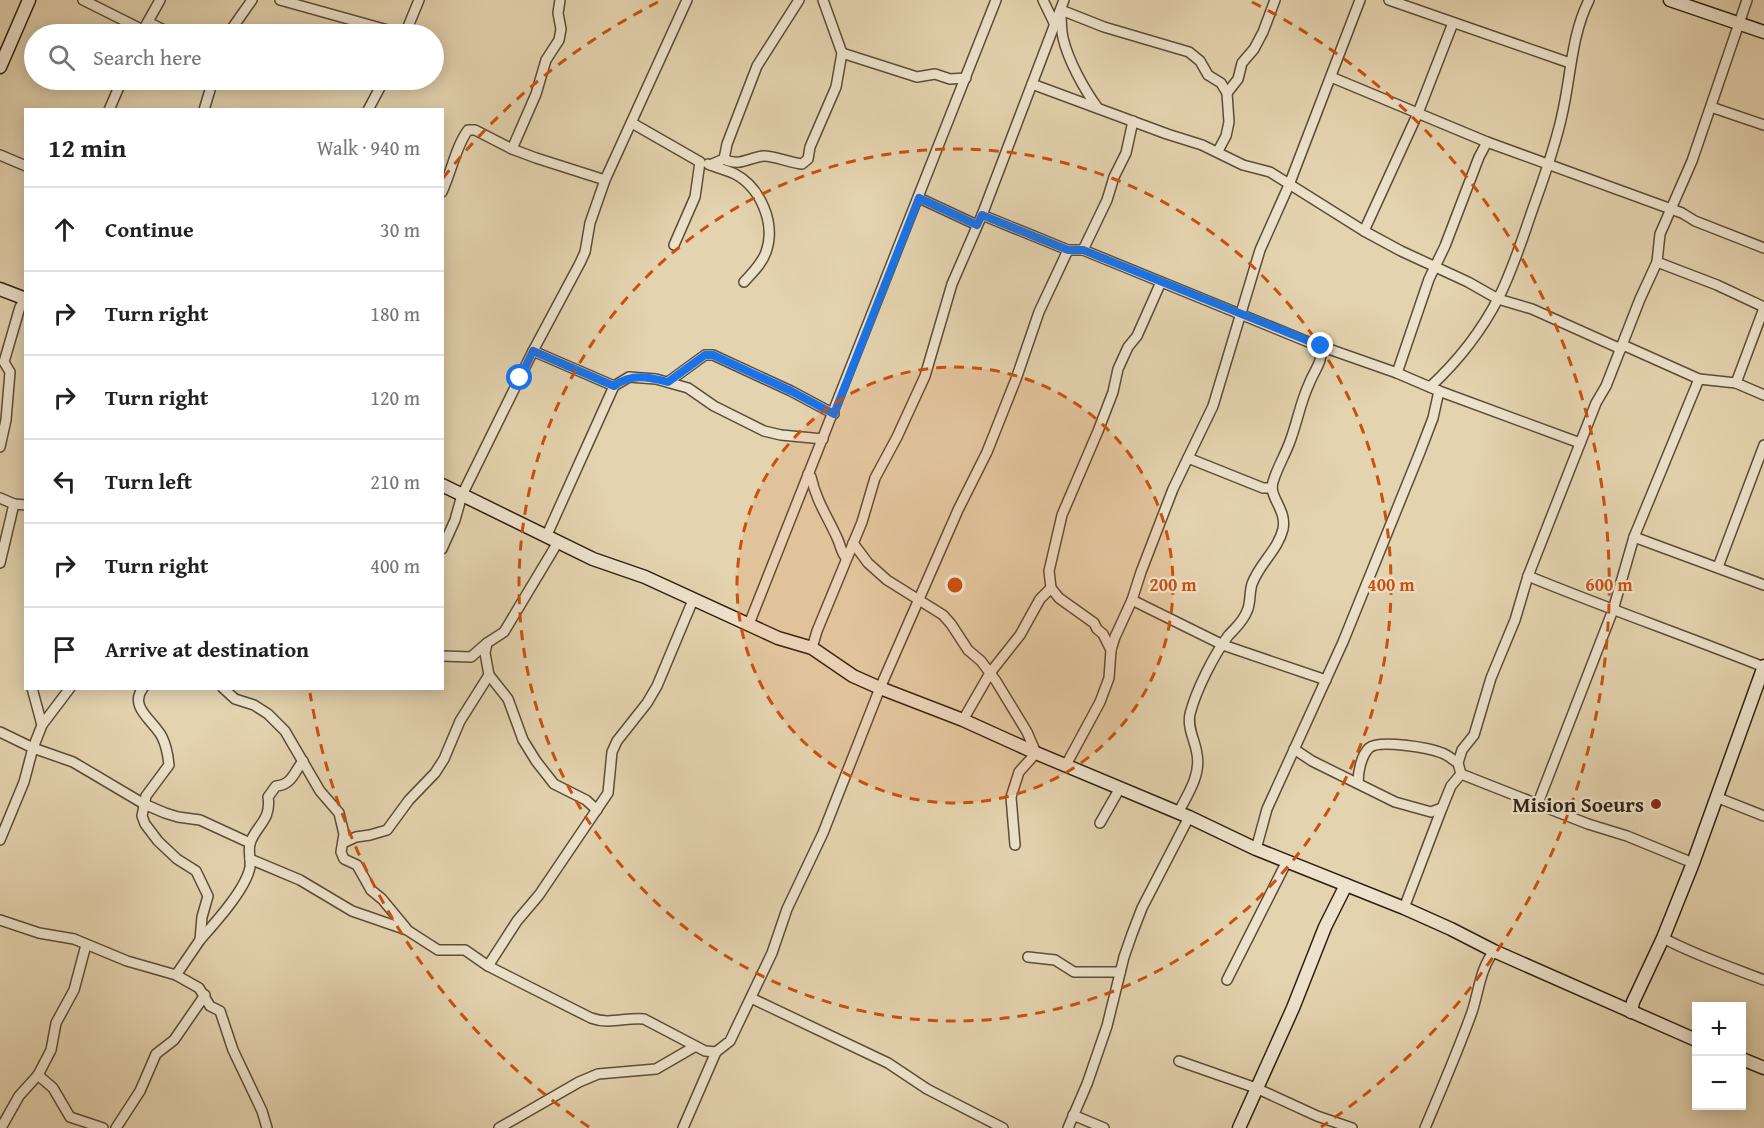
<!DOCTYPE html>
<html lang="en">
<head>
<meta charset="utf-8">
<style>
	body { margin:0; font-family:"Gentium Book Plus",serif; background:#f2f2f2; color:#202124 }
	.controls { position:absolute; right:18px; bottom:18px; display:grid; overflow:hidden; border-radius:0px; box-shadow:0 3px 15px #0003 }
	.controls button { width:54px; height:54px; display:grid; place-items:center; padding:0; border:0; border-bottom:2px solid #e0e0e0; background:#fff; color:#202124; font:30px sans-serif }
	.stop { position:absolute; width:18px; height:18px; margin:-14px; border:4px solid #1a73e8; border-radius:50%; background:#fff }
	.stop.end { background:#1a73e8; border-color:#fff; box-shadow:0 2px 6px #0008 }
	.list { margin:0; padding:0; list-style:none }
	h2 { display:flex; justify-content:space-between; align-items:center; height:78px; margin:0; padding:0 24px; font-size:26px }
	h2 small { font-size:20px; font-weight:400; color:#757577 }
	.list li { display:grid; grid-template-columns:39px 1fr auto; gap:18px; align-items:center; box-sizing:border-box; height:84px; padding:0 24px; border-top:2px solid #e0e0e0 }
	.list b { display:block; font-size:22px; white-space:nowrap }
	.list em { font-size:20px; font-style:normal; color:#757577 }
	.icon { flex:none; width:33px; height:33px; fill:none; stroke:currentColor; stroke-width:2; stroke-linecap:round; stroke-linejoin:round }
	.map { position:relative; flex:none; width:1764px; height:1128px; overflow:hidden }
	.search { position:absolute; background:#fff; box-shadow:0 3px 15px #0003; left:24px; top:24px; width:420px; height:66px; display:flex; align-items:center; gap:15px; box-sizing:border-box; padding:0 21px; border-radius:33px; color:#757577; font-size:22px }
	.panel { position:absolute; background:#fff; box-shadow:0 3px 15px #0003; left:24px; top:108px; width:420px; height:582px; border-radius:0px }
	.map>svg:first-child { display:block }
	.lines { fill:none; stroke-linecap:round; stroke-linejoin:round }
	.street-casing { stroke:#5b4d38; stroke-width:12 }
	.secondary-casing { stroke:#2d2011; stroke-width:15 }
	.street { stroke:#ede2cb; stroke-width:9 }
	.secondary { stroke:#ede2cb; stroke-width:12 }
	.route { stroke:#1a73e8; stroke-width:8 }
	.ring { fill:none; stroke:#cc500d; stroke-width:3; stroke-dasharray:10 8 }
	.poi-dot { fill:#8f2418; stroke:#ede2cb; stroke-width:2 }
	.labels { text-anchor:middle; dominant-baseline:central; stroke-width:4.5; stroke-linejoin:round; paint-order:stroke }
	.poi-label { font-size:21px; font-weight:bold; fill:#2d2011; stroke:#ede2cb; text-anchor:end }
	.centre { fill:#cc500d; stroke:#ede2cb; stroke-width:3 }
	.ring-label { font-size:18px; text-anchor:middle; font-weight:bold; fill:#cc500d; stroke:#ede2cb; stroke-width:4.5; stroke-linejoin:round; paint-order:stroke }
</style>
</head>
<body>
<div class="map">
<svg width="1764" height="1128" viewBox="0 0 1764 1128">
	<rect width="100%" height="100%" fill="#e4d3af"/>
	<filter id="stains"><feTurbulence type="fractalNoise" baseFrequency=".00333" numOctaves="4"/><feColorMatrix values="0 0 0 0 .2 0 0 0 0 .09 0 0 0 0 .02 0 0 0 .5 -.17"/></filter>
	<radialGradient id="worn" r=".72"><stop offset=".6" stop-color="#630" stop-opacity="0"/><stop offset="1" stop-color="#630" stop-opacity=".3"/></radialGradient>
	<g class="lines">
		<defs>
			<g id="street">
				<polyline points="83,0 143,30"/>
				<polyline points="280,0 402,34"/>
				<polyline points="823,0 842,53"/>
				<polyline points="1043,0 1055,25"/>
				<polyline points="1389,0 1570,63"/>
				<polyline points="148,22 172,34"/>
				<polyline points="141,34 160,0"/>
				<polyline points="228,34 252,0"/>
				<polyline points="405,34 419,0"/>
				<polyline points="1331,77 1487,142 1682,213 1695,221 1764,248"/>
				<polyline points="1032,84 1167,134 1202,145 1243,165 1270,172 1364,231 1401,251 1468,282 1498,299 1532,309 1621,349"/>
				<polyline points="1227,93 1238,79 1242,63 1254,49 1263,32 1275,0"/>
				<path d="M1097,107C1084,89 1068,60 1063,38C1061,29 1061,19 1061,10L1104,27L1189,52L1200,61L1208,75L1221,83L1227,93L1229,122L1226,136L1218,151"/>
				<polyline points="1711,107 1764,125"/>
				<polyline points="109,110 122,80"/>
				<polyline points="204,110 213,80"/>
				<polyline points="368,110 384,80"/>
				<polyline points="632,123 700,162 695,197 674,245"/>
				<polyline points="512,149 536,94 546,60 559,40 561,29 558,13 560,0"/>
				<polyline points="0,155 26,166"/>
				<polyline points="724,159 727,144 757,66 799,0"/>
				<path d="M708,164C717,168 727,170 735,174C761,188 776,224 766,252C762,264 752,273 744,282"/>
				<path d="M710,165L724,159C739,167 748,158 763,156C772,155 790,163 802,164L808,159L810,147L836,87L842,53L917,77L935,74L950,79L966,78"/>
				<path d="M442,192C451,173 456,146 468,130H475L512,149L536,158L605,180"/>
				<polyline points="919,198 977,225"/>
				<polyline points="982,215 1068,250 1083,250 1306,341 1397,373 1439,391 1580,443"/>
				<polyline points="1364,231 1418,113 1453,23"/>
				<polyline points="1083,250 1107,200 1114,177 1126,153 1133,121"/>
				<polyline points="1657,262 1717,285 1764,307"/>
				<polyline points="1623,345 1699,379 1736,383 1764,395"/>
				<polyline points="533,351 614,386"/>
				<polyline points="1397,373 1429,279 1445,246 1479,157 1487,142"/>
				<polyline points="668,382 705,355 713,355 791,391 834,414"/>
				<polyline points="1736,383 1764,308"/>
				<path d="M1430,387C1457,362 1482,330 1499,297C1513,269 1522,240 1532,211C1543,180 1555,148 1562,115C1571,77 1571,36 1589,0"/>
				<polyline points="0,447 6,420 10,372 4,362 20,307 26,299"/>
				<polyline points="1188,458 1263,488 1270,488 1272,486"/>
				<path d="M808,474L811,477C817,503 828,517 838,540C841,547 841,552 846,558"/>
				<polyline points="0,498 14,504 26,505"/>
				<polyline points="546,537 614,386 629,377 656,379 688,388 714,406 764,431 781,435 823,439"/>
				<polyline points="1634,537 1764,585"/>
				<polyline points="853,543 868,563 887,580 943,615 951,624 968,650 981,661 996,681 1027,732 1036,753 1019,772 1011,797 1015,845"/>
				<polyline points="442,549 455,520 462,495 533,351 580,263 585,252 590,223 605,180 687,0"/>
				<polyline points="0,563 14,504"/>
				<polyline points="1718,567 1764,445"/>
				<path d="M1528,576C1606,608 1686,636 1764,667"/>
				<polyline points="1132,600 1223,645 1326,680"/>
				<polyline points="749,624 996,0"/>
				<polyline points="487,643 485,653 489,675 508,699 523,740 536,761 554,784 586,800 597,810"/>
				<polyline points="812,648 817,631 862,522 875,478 897,437 925,376 952,284 982,215 1064,0"/>
				<polyline points="1111,650 1103,634 1097,629 1094,623 1059,598 1051,588 1049,571 1062,515 1098,431 1113,392 1118,369 1128,347 1137,336 1161,282"/>
				<polyline points="442,656 471,657 487,643 504,632 558,542"/>
				<polyline points="32,688 42,725"/>
				<polyline points="70,688 42,725 33,748 73,762 144,804 165,813 178,817 200,820 250,843"/>
				<path d="M143,688C128,707 154,721 162,737C166,745 168,755 169,765L146,796L142,816L145,824L158,841L177,859L196,871L208,896L202,917L200,940L176,975"/>
				<polyline points="223,688 235,699 254,705 268,714 285,731 320,791 339,813 344,834 341,852 344,859 357,865 371,890 382,899 406,928"/>
				<polyline points="963,720 990,673 1020,635 1040,599 1051,588"/>
				<polyline points="0,732 33,748 24,782 0,840"/>
				<polyline points="1294,749 1312,761 1395,802 1431,812 1442,808"/>
				<polyline points="1066,765 1100,702 1109,678 1111,650 1115,637 1132,600 1141,572 1173,489 1213,406 1260,250 1289,185 1360,0"/>
				<polyline points="1461,774 1588,824 1627,836 1693,863"/>
				<path d="M1358,783C1358,772 1361,756 1369,748C1379,739 1430,748 1442,753C1448,755 1453,760 1458,763"/>
				<polyline points="1716,797 1764,816"/>
				<polyline points="1538,803 1613,610 1634,537 1699,379"/>
				<path d="M1178,813C1188,794 1201,775 1197,754C1195,740 1187,728 1190,714C1196,690 1214,655 1228,636C1235,628 1243,622 1247,611C1251,603 1249,593 1252,584C1259,564 1278,550 1283,529C1287,509 1268,497 1273,482C1277,468 1284,457 1289,444C1297,424 1300,403 1309,384C1315,369 1323,362 1321,346"/>
				<polyline points="1100,823 1120,788"/>
				<polyline points="343,843 356,837 370,835 387,830 409,800 435,773 444,759 460,721 489,675"/>
				<polyline points="1256,849 1267,809 1343,642 1420,452 1433,418 1439,391"/>
				<path d="M250,859L300,880L352,911L407,930L438,950H465L488,966L591,1018C610,1025 625,1017 644,1019L705,1051L716,1052L730,1041L772,953L787,909L823,833L880,688L958,510L987,452L1016,379L1039,312L1068,250"/>
				<polyline points="1404,908 1442,808 1451,786 1461,774 1458,763 1462,750 1474,735 1491,678 1515,620 1528,576 1596,403 1606,386 1640,299 1657,262 1660,234 1692,161 1747,0"/>
				<polyline points="0,920 39,933 74,939 127,961 176,975 199,988 210,1006 220,1011 233,1050 262,1111 267,1128"/>
				<path d="M1663,938C1695,955 1730,967 1764,980"/>
				<path d="M200,940C215,923 246,889 250,867C251,860 248,851 250,844C254,827 272,821 268,797L276,786C292,785 294,772 303,761"/>
				<polyline points="1028,957 1055,960 1074,972 1120,972"/>
				<polyline points="488,966 517,921 539,895 608,793 612,752 617,741 647,703 657,686 693,600"/>
				<polyline points="1227,980 1287,861"/>
				<polyline points="751,998 888,1063 927,1089 1003,1128"/>
				<polyline points="1179,1061 1256,1088 1317,1116 1352,1128"/>
				<polyline points="38,1075 53,1088 70,1117 103,1128"/>
				<polyline points="1073,1115 1104,1128"/>
				<polyline points="1,1128 19,1096 38,1075 51,1050 56,1023 74,990 86,945"/>
				<polyline points="116,1128 140,1091 156,1054 174,1040 205,995"/>
				<polyline points="499,1128 579,1082 598,1074 656,1069 694,1047"/>
				<polyline points="683,1128 716,1052"/>
				<polyline points="1068,1128 1087,1084 1107,1026 1124,957 1132,934 1142,908 1189,817"/>
				<path d="M1425,1128C1441,1090 1458,1051 1472,1012C1479,991 1480,969 1494,951"/>
			</g>
			<g id="secondary">
				<polyline points="1670,0 1764,32"/>
				<polyline points="0,67 29,0"/>
				<polyline points="0,289 26,299"/>
				<polyline points="442,485 593,559 645,577 778,638 812,648 853,676 880,688 963,720 1036,753 1189,817 1256,849 1404,908 1451,929 1494,951 1696,1040"/>
				<polyline points="1631,1012 1633,1002 1663,938 1693,863 1764,666"/>
				<polyline points="1742,1059 1764,1068"/>
				<polyline points="1239,1128 1293,1008 1325,927 1346,885"/>
			</g>
		</defs>
		<!-- street casing -->
		<use href="#street" class="street-casing"/>
		<!-- secondary casing -->
		<use href="#secondary" class="secondary-casing"/>
		<!-- street -->
		<use href="#street" class="street"/>
		<!-- secondary -->
		<use href="#secondary" class="secondary"/>
	</g>
	<g class="lines">
		<!-- route -->
		<path class="route" d="M520,378L533,351L614,386C631,373 649,377 668,382L705,355H713L791,391L834,414L919,198L977,225L982,215L1068,250H1083L1321,346"/>
	</g>
	<!-- distance rings -->
	<circle cx="955" cy="585" r="218" fill="#cc500d" fill-opacity=".12"/>
	<g class="ring">
		<circle cx="955" cy="585" r="218"/>
		<circle cx="955" cy="585" r="436"/>
		<path d="M589 1127A654 654 0 0 1 310 693M443 178A654 654 0 0 1 658 2M1252 2A654 654 0 0 1 1321 1127"/>
	</g>
	<!-- markers -->
	<circle class="poi-dot" cx="1656" cy="804" r="6"/>
	<g class="labels">
		<!-- poi labels -->
		<g class="poi-label">
			<text x="1644" y="804">Mision Soeurs</text>
		</g>
	</g>
	<circle cx="955" cy="585" r="9" class="centre"/>
	<g class="ring-label">
		<text x="1173" y="591">200 m</text>
		<text x="1391" y="591">400 m</text>
		<text x="1609" y="591">600 m</text>
	</g>
	<rect width="100%" height="100%" filter="url(#stains)"/>
	<rect width="100%" height="100%" fill="url(#worn)"/>
</svg>
<div class="controls">
<button>+</button>
<button>−</button>
</div>
<div class="stop" style="left:520px;top:378px"></div>
<div class="stop end" style="left:1321px;top:346px"></div>
<div class="search"><svg class="icon" aria-label="search" viewBox="0 0 24 24"><circle cx="10" cy="10" r="6"/><path d="M15 15l6 6"/></svg>Search here</div>
<section class="panel">
<h2>12 min<small>Walk · 940 m</small></h2>
<ul class="list">
<li><svg class="icon" aria-label="ahead" viewBox="0 0 24 24"><path d="M12 20V5M6 11l6-6 6 6"/></svg><div><b>Continue</b></div><em>30 m</em></li>
<li><svg class="icon" aria-label="right" viewBox="0 0 24 24"><path d="M7 20v-9h11M14 6l5 5-5 5"/></svg><div><b>Turn right</b></div><em>180 m</em></li>
<li><svg class="icon" aria-label="right" viewBox="0 0 24 24"><path d="M7 20v-9h11M14 6l5 5-5 5"/></svg><div><b>Turn right</b></div><em>120 m</em></li>
<li><svg class="icon" aria-label="left" viewBox="0 0 24 24"><path d="M17 20v-9H6M10 6l-5 5 5 5"/></svg><div><b>Turn left</b></div><em>210 m</em></li>
<li><svg class="icon" aria-label="right" viewBox="0 0 24 24"><path d="M7 20v-9h11M14 6l5 5-5 5"/></svg><div><b>Turn right</b></div><em>400 m</em></li>
<li><svg class="icon" aria-label="arrive" viewBox="0 0 24 24"><path d="M6 21V4h12l-3 4 3 4H6"/></svg><div><b>Arrive at destination</b></div></li>
</ul>
</section>
</div>
</body>
</html>
